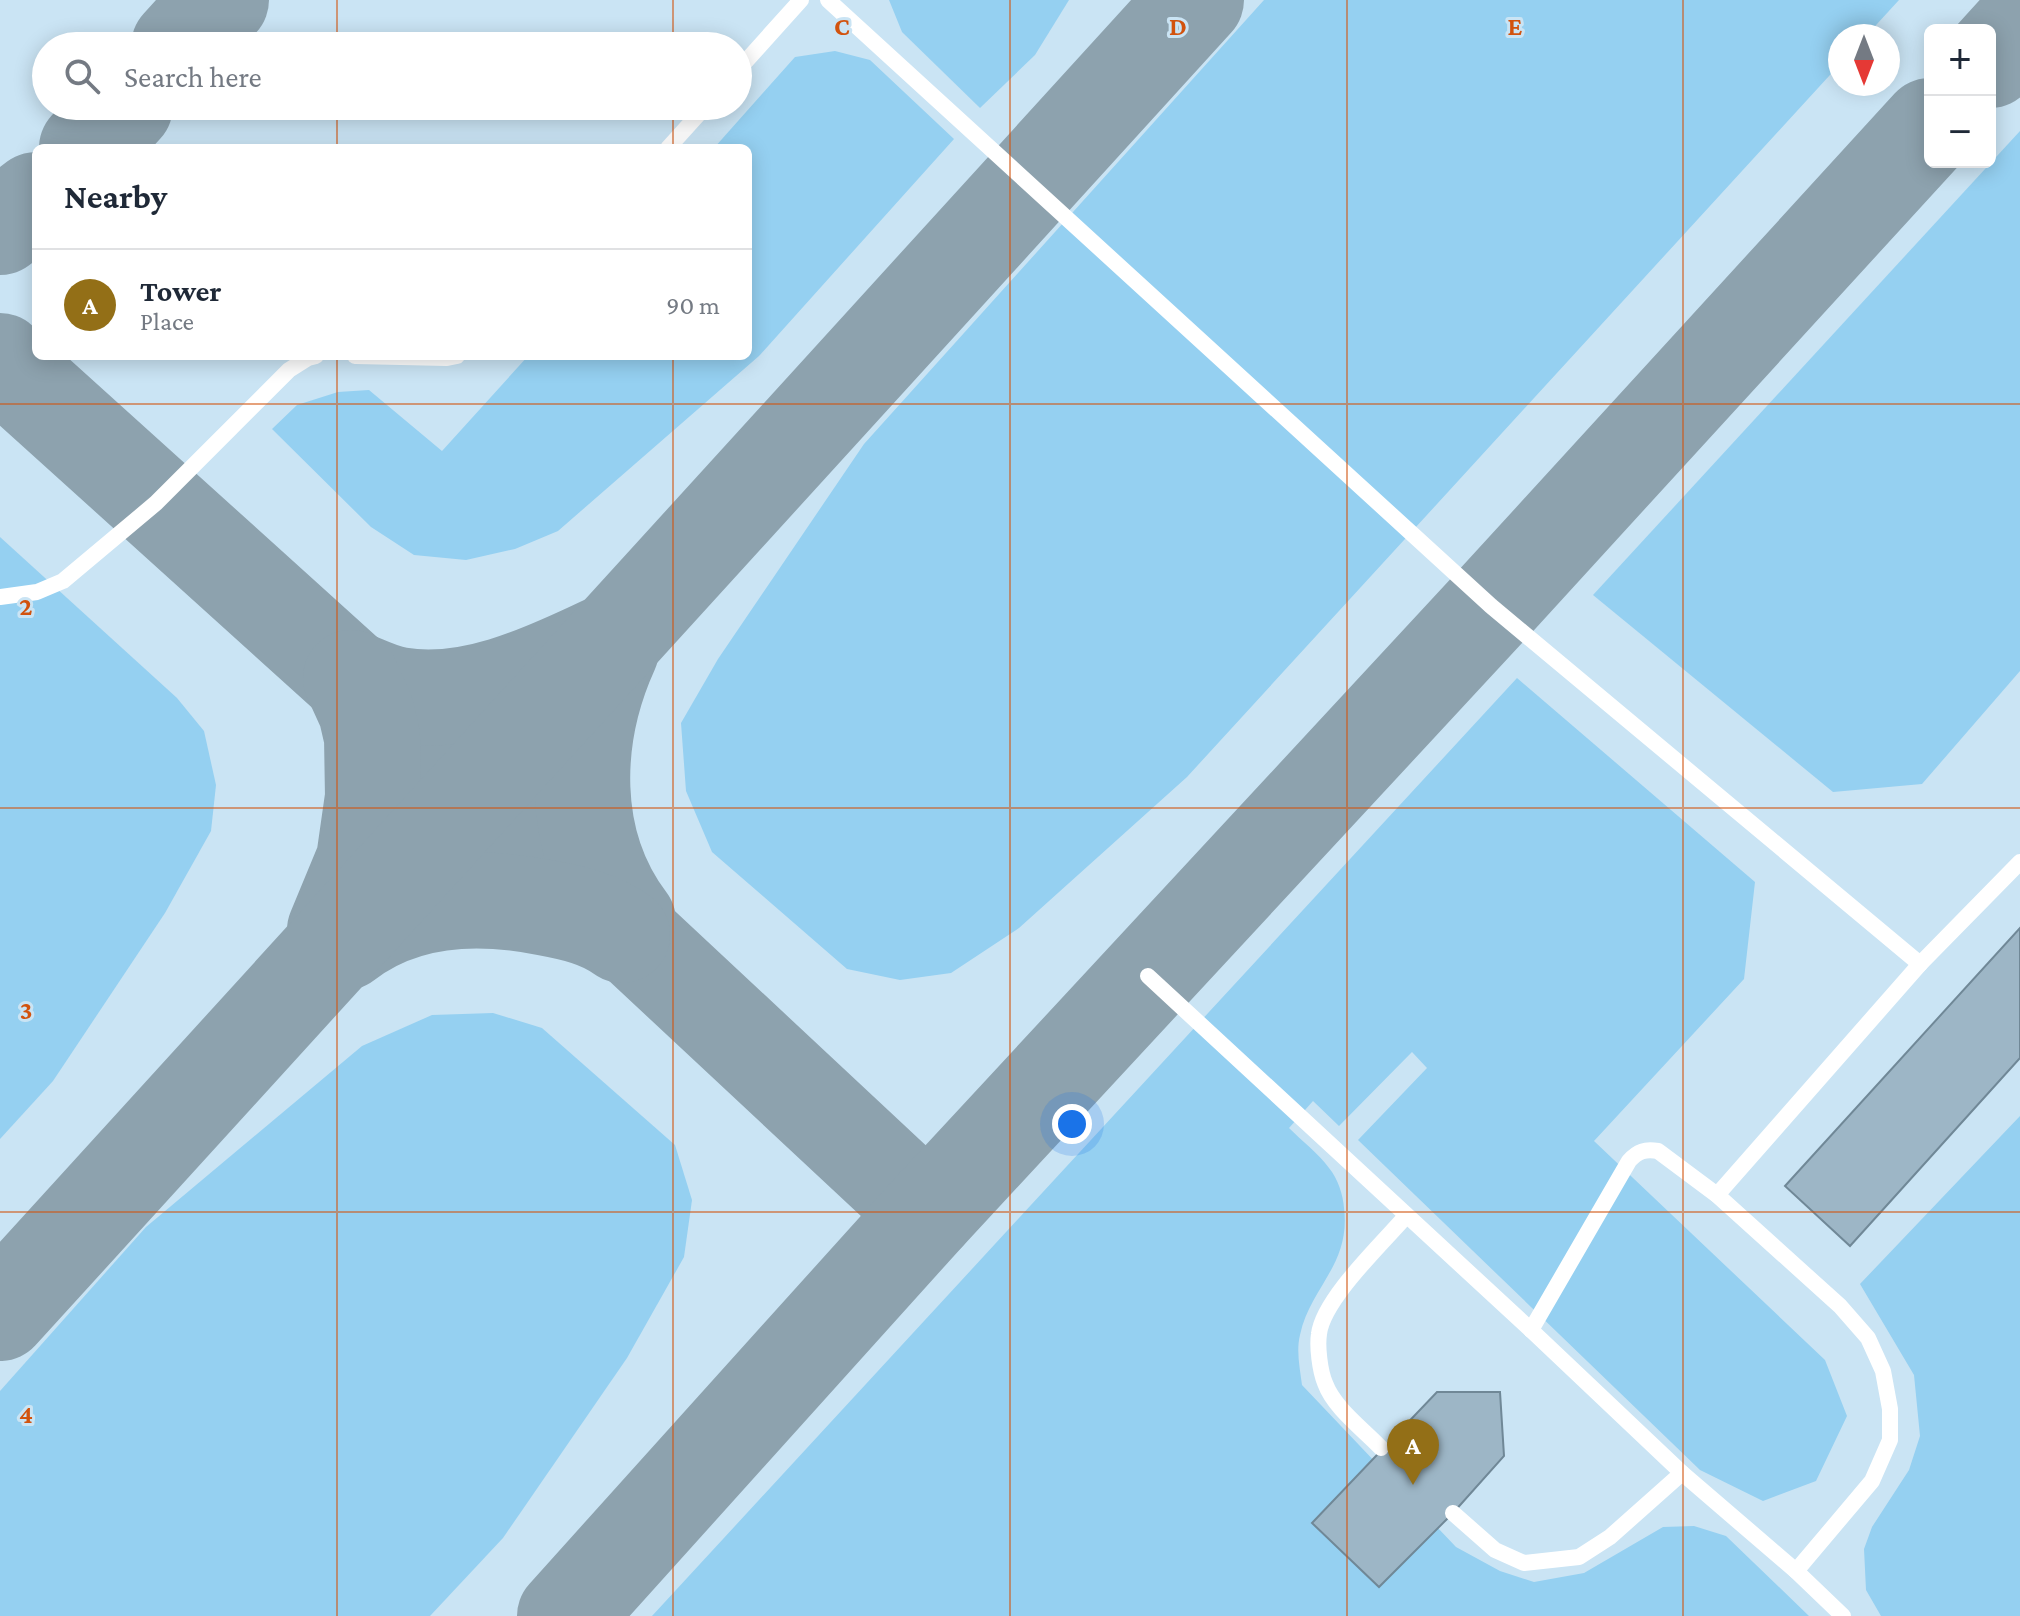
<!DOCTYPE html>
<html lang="en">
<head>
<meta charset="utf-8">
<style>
	body { margin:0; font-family:"Crimson Pro",serif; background:#f2f2f3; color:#1f2937 }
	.controls { position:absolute; right:24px; top:24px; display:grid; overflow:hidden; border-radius:12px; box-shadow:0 4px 20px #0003 }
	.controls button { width:72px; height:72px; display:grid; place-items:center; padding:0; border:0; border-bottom:2px solid #e0e1e3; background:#fff; color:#1f2937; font:40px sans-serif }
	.compass { position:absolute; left:1828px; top:24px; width:72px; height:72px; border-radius:50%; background:#fff; box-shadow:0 4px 20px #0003; rotate:180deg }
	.you { position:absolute; left:1072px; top:1124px; width:28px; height:28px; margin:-20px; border:6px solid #fff; border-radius:50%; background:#1a73e8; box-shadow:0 0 0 12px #1a73e833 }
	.badge { display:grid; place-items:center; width:52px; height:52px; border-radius:50%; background:#936f17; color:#fff; font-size:26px; font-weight:700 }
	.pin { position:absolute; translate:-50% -66px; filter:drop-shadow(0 2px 4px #0008) }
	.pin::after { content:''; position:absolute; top:42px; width:28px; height:24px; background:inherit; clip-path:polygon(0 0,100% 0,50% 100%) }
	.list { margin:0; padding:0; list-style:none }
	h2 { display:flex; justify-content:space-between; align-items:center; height:104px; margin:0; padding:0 32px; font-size:34px }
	h2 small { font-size:26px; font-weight:400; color:#747a83 }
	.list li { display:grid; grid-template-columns:52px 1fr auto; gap:24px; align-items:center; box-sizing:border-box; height:112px; padding:0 32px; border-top:2px solid #e0e1e3 }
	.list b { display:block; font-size:30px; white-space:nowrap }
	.list p { margin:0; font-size:26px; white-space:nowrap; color:#747a83 }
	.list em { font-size:26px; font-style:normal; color:#747a83 }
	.icon { flex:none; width:44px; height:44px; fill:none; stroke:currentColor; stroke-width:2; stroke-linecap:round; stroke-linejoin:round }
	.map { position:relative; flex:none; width:2020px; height:1616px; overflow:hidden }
	.search { position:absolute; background:#fff; box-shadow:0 4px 20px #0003; left:32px; top:32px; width:720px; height:88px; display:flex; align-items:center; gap:20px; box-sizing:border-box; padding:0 28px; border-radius:44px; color:#747a83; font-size:30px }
	.panel { position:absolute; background:#fff; box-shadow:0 4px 20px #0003; left:32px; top:144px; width:720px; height:216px; border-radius:12px }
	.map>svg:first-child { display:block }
	.green { fill:#95d0f1 }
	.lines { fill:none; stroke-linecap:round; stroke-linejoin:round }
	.taxiway { stroke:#8da2ae; stroke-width:96 }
	.building { fill:#9db6c6; stroke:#708897; stroke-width:2 }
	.service { stroke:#fff; stroke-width:16 }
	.grid { fill:none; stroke:#d2530e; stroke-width:2; stroke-opacity:0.55 }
	.grid-label { font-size:26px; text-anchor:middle; font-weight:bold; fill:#d2530e; stroke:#cae4f4; stroke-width:6; stroke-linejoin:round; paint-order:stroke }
</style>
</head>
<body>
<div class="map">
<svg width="2020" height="1616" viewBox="0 0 2020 1616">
	<rect width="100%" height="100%" fill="#cae4f4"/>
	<!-- green -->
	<g class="green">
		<polygon points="889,0 1069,0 1035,55 980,108 902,32"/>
		<polygon points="1264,0 1899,0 1866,36 1840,36 1840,64 1187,777 1019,928 951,973 900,980 847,969 712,852 686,791 681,723 718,659 864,444"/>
		<polygon points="835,51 870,60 954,139 759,356 558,531 515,549 466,560 414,555 371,527 272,429 297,405 338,392 369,390 442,451 528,356 748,356 748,148 714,148 795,57"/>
		<polygon points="2020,131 2020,671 1922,784 1833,792 1593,595"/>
		<polygon points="0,537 177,698 204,731 216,785 211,831 165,913 53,1081 0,1139"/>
		<path d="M1517,678L1755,882L1744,979L1594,1141L1825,1360L1847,1416L1816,1481L1763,1501L1700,1470L1358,1140L1427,1068L1412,1052L1339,1126L1313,1101L1289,1128C1302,1141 1318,1153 1329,1168C1338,1179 1343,1195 1344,1208C1351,1265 1310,1287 1300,1335C1296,1351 1300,1369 1302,1385L1456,1547L1500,1571L1534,1582L1584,1573L1663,1527L1694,1526L1726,1536L1809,1616H652Z"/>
		<polygon points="493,1013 542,1028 675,1145 692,1200 684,1257 627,1358 503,1538 430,1616 0,1616 0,1391 146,1227 362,1046 432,1015"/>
		<polygon points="2020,1116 2020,1616 1881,1616 1866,1590 1864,1549 1872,1527 1909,1470 1920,1436 1914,1375 1860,1284"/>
	</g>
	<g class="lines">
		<!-- taxiway -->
		<g class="taxiway">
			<polyline points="179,46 221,0"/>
			<polyline points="1990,60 2020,27"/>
			<polyline points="87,148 125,106"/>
			<polyline points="0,227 36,200"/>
			<polyline points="0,361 476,791 928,1213"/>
			<path d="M611,650C572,736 568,842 628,921"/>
			<path d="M351,678C366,684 382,692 398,695C468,707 540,674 601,645"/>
			<polyline points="335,930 364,860 373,797 372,737 366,711 351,678"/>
			<path d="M345,942C403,897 478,894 547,908C574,913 600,919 622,935"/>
			<polyline points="0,1313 1196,0"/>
			<polyline points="565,1616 928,1213 1491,606 1930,126"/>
		</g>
	</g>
	<!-- building -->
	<g class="building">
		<polygon points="2020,928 2020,1058 1850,1246 1785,1186"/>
		<polygon points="1437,1392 1500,1392 1504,1456 1453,1513 1379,1587 1312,1523"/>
	</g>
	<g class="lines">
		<!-- service -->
		<g class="service">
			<polyline points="828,0 1491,606 1920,964"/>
			<polyline points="738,70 801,0"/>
			<polyline points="668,148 706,106"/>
			<polyline points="355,356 447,358 457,356"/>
			<polyline points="0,597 37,592 63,581 156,503 289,370 308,358 316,356"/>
			<polyline points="1148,976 1531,1330 1682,1473 1796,1571 1843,1616"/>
			<polyline points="1717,1195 1920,964 2020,862"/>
			<path d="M1531,1330L1629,1161C1638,1151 1645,1149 1658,1151L1717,1195L1840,1306L1868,1338L1883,1371L1890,1409V1440L1872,1481L1796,1571"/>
			<path d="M1381,1448C1363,1429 1334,1408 1325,1383C1320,1371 1317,1347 1319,1334C1323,1299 1383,1243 1406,1216"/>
			<polyline points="1453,1513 1495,1550 1524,1563 1579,1557 1610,1537 1682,1473"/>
		</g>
	</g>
	<!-- grid -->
	<path class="grid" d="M337,0V46M673,0V46M1010,0V1616M1347,0V1616M1683,0V1616M337,106V148M673,106V148M337,356V1616M673,356V1616M0,404H2020M0,808H2020M0,1212H2020"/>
	<g class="grid-label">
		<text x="842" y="35">C</text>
		<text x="1178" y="35">D</text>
		<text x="1515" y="35">E</text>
		<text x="26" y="615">2</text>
		<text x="26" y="1019">3</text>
		<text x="26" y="1423">4</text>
	</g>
</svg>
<div class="controls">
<button>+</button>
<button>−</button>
</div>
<svg class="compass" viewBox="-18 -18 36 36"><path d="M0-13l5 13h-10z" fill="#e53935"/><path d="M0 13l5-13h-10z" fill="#747a83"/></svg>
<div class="you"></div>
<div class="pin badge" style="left:1413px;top:1485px">A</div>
<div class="search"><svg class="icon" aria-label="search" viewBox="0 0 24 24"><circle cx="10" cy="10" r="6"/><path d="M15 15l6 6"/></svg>Search here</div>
<section class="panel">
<h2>Nearby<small></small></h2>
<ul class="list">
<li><span class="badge">A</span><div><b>Tower</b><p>Place</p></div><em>90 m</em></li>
</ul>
</section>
</div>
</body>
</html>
